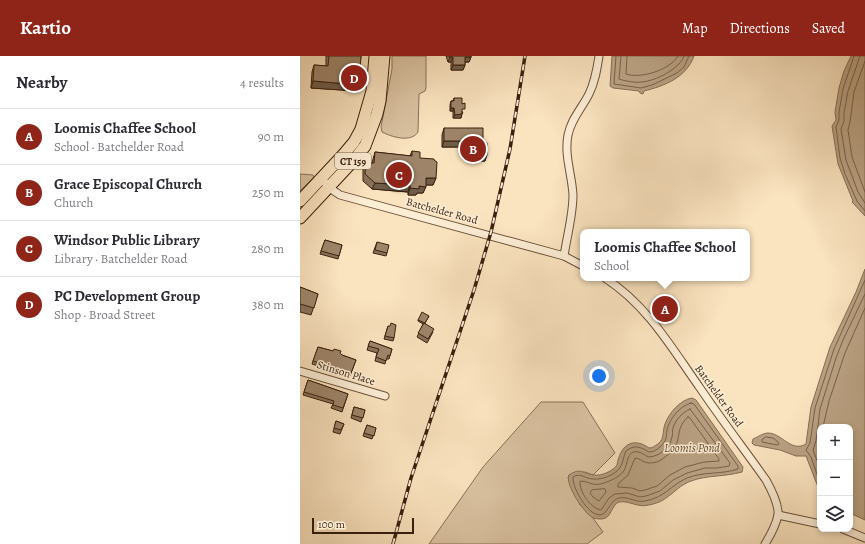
<!DOCTYPE html>
<html lang="en">
<head>
<meta charset="utf-8">
<style>
	body { margin:0; font-family:Alegreya,serif; background:#f7f7f7; color:#2b2b33 }
	.controls { position:absolute; right:12px; bottom:12px; display:grid; overflow:hidden; border-radius:8px; box-shadow:0 2px 6px #0003 }
	.controls button { width:36px; height:36px; display:grid; place-items:center; padding:0; border:0; border-bottom:1px solid #e1e1e2; background:#fff; color:#2b2b33; font:20px sans-serif }
	.scale { position:absolute; left:12px; bottom:10px; width:102px; box-sizing:border-box; padding-left:4px; border:2px solid #3b200d; border-top:0; font-size:11px; line-height:14px; white-space:nowrap; color:#3b200d; -webkit-text-stroke:3px #fcedd5; paint-order:stroke }
	.you { position:absolute; left:299px; top:320px; width:14px; height:14px; margin:-10px; border:3px solid #fff; border-radius:50%; background:#1a73e8; box-shadow:0 0 0 6px #1a73e833 }
	.badge { display:grid; place-items:center; width:26px; height:26px; border-radius:50%; background:#8f2418; color:#fff; font-size:13px; font-weight:700 }
	.pin { position:absolute; translate:-50% -50%; border:2px solid #fff; box-shadow:0 1px 4px #0006 }
	.popup { position:absolute; left:280px; top:173px; width:170px; height:52px; box-sizing:border-box; display:grid; place-content:center; border-radius:8px; background:#fff; filter:drop-shadow(0 1px 3px #0005); font-size:13px; white-space:nowrap; color:#7c7c81 }
	.popup b { font-size:15px; color:#2b2b33 }
	.popup::after { content:''; position:absolute; left:50%; top:100%; margin-left:-8px; border:8px solid transparent; border-top-color:#fff }
	.list { margin:0; padding:0; list-style:none }
	h2 { display:flex; justify-content:space-between; align-items:center; height:52px; margin:0; padding:0 16px; font-size:17px }
	h2 small { font-size:13px; font-weight:400; color:#7c7c81 }
	.list li { display:grid; grid-template-columns:26px 1fr auto; gap:12px; align-items:center; box-sizing:border-box; height:56px; padding:0 16px; border-top:1px solid #e1e1e2 }
	.list b { display:block; font-size:15px; white-space:nowrap }
	.list p { margin:0; font-size:13px; white-space:nowrap; color:#7c7c81 }
	.list em { font-size:13px; font-style:normal; color:#7c7c81 }
	.icon { flex:none; width:22px; height:22px; fill:none; stroke:currentColor; stroke-width:2; stroke-linecap:round; stroke-linejoin:round }
	.map { position:relative; flex:none; width:565px; height:488px; overflow:hidden }
	header { display:flex; align-items:center; gap:24px; box-sizing:border-box; height:56px; padding:0 20px; background:#8f2418; color:#fff }
	header strong { font-size:19px }
	nav { display:flex; gap:22px; margin-inline-start:auto; font-size:14px }
	main { display:flex }
	aside { flex:1; background:#fff }
	.map>svg:first-child { display:block }
	.green { fill:#dac2a1; stroke:#8a7157 }
	.water { fill:#b9a182; stroke:#876d53 }
	.lines { fill:none; stroke-linecap:round; stroke-linejoin:round }
	.shore { stroke:#7a6048; stroke-width:1 }
	.minor-casing { stroke:#6b513a; stroke-width:9 }
	.primary-casing { stroke:#3b200d; stroke-width:13 }
	.minor { stroke:#fcedd5; stroke-width:7 }
	.primary { stroke:#fae3bf; stroke-width:11 }
	.rail-casing { stroke:#3b200d; stroke-width:3.5 }
	.rail { stroke:#fcedd5; stroke-width:2; stroke-dasharray:6; stroke-linecap:butt }
	.wall { fill:#88725b; stroke:#3b200d }
	.shaded-wall { fill:#6f5d4a; stroke:#3b200d }
	.building { fill:#9e856a; stroke:#3b200d }
	.labels { text-anchor:middle; dominant-baseline:central; stroke-width:3; stroke-linejoin:round; paint-order:stroke }
	.shield { fill:#fcedd5; stroke:#755e49; stroke-width:1 }
	.shield-label { font-size:10px; font-weight:bold; fill:#3b200d }
	.street-label { font-size:11px; fill:#3b200d; stroke:#fcedd5 }
	.water-label { font-size:12px; font-style:italic; fill:#674d36; stroke:#fcedd5 }
</style>
</head>
<body>
<header>
<strong>Kartio</strong>
<nav><a>Map</a><a>Directions</a><a>Saved</a></nav>
</header>
<main>
<aside>
<h2>Nearby<small>4 results</small></h2>
<ul class="list">
<li><span class="badge">A</span><div><b>Loomis Chaffee School</b><p>School · Batchelder Road</p></div><em>90 m</em></li>
<li><span class="badge">B</span><div><b>Grace Episcopal Church</b><p>Church</p></div><em>250 m</em></li>
<li><span class="badge">C</span><div><b>Windsor Public Library</b><p>Library · Batchelder Road</p></div><em>280 m</em></li>
<li><span class="badge">D</span><div><b>PC Development Group</b><p>Shop · Broad Street</p></div><em>380 m</em></li>
</ul>
</aside>
<div class="map">
<svg width="565" height="488" viewBox="0 0 565 488">
	<rect width="100%" height="100%" fill="#fae3bf"/>
	<filter id="stains"><feTurbulence type="fractalNoise" baseFrequency=".005" numOctaves="4"/><feColorMatrix values="0 0 0 0 .2 0 0 0 0 .09 0 0 0 0 .02 0 0 0 .5 -.17"/></filter>
	<radialGradient id="worn" r=".72"><stop offset=".6" stop-color="#630" stop-opacity="0"/><stop offset="1" stop-color="#630" stop-opacity=".3"/></radialGradient>
	<!-- green -->
	<g class="green">
		<path d="M92,0H126V32L125,35L119,38L118,76C111,87 92,81 82,76L81,71L92,13Z"/>
		<polygon points="0,118 13,119 14,121 0,135"/>
		<polygon points="241,346 283,346 315,397 293,419 285,416 269,419 268,422 280,449 293,462 303,476 287,488 129,488 183,411"/>
	</g>
	<!-- water -->
	<g class="water">
		<path d="M312,0H394C386,22 364,30 344,35L343,38L340,37L339,35L313,32L310,30Z"/>
		<polygon points="551,0 565,0 565,160 552,146 553,145 538,108 532,70 536,64 535,56 539,32 544,15"/>
		<path d="M565,213V464L550,457V371H520V436L506,400H496L480,394L454,389L452,387L453,383C458,381 463,377 468,377C482,377 491,397 506,388L511,351L530,291L556,236Z"/>
		<path d="M392,342L396,344L443,411L442,416C424,421 407,419 391,425C380,429 375,436 366,442C361,446 354,448 349,449C337,452 329,444 319,446C311,449 312,462 302,463C300,463 296,463 293,462C284,457 265,429 269,419C281,411 283,418 294,419C302,420 313,415 317,409C320,390 332,380 349,392C353,392 354,390 358,388C365,382 362,376 365,368C369,357 380,344 392,342Z"/>
	</g>
	<g class="lines">
		<!-- shore -->
		<g class="shore">
			<polyline points="316,0 314,28 341,32 352,29 377,17 384,11 389,0"/>
			<path d="M321,0L319,23C325,25 335,27 342,26C355,25 380,13 384,0"/>
			<path d="M327,0L326,18C341,23 370,14 378,0"/>
			<polyline points="554,0 543,33 539,56 539,64 536,71 540,102 545,118 557,145 565,155"/>
			<polyline points="560,0 548,35 544,57 544,65 541,73 546,104 558,136 565,147"/>
			<polyline points="565,5 554,36 550,66 548,74 552,101 565,136"/>
			<path d="M391,347L394,348L438,410V413C420,419 405,415 387,422C371,429 364,442 345,445C336,447 328,440 319,442C309,444 307,463 296,458C286,455 272,431 273,421C281,416 285,423 293,423C302,424 314,419 319,413C323,409 323,401 326,395C335,388 340,391 349,396C354,396 356,394 360,391C370,382 364,378 369,368C373,359 381,350 391,347Z"/>
			<path d="M390,353L430,407L429,410L417,412H405L387,417L373,424L360,435L346,440L340,441L327,437L315,438L309,442L301,454C290,452 279,435 280,425C289,425 292,431 304,427C310,425 319,421 323,416C328,411 326,393 338,396C342,396 345,400 349,401C360,400 370,392 372,381C373,378 372,375 373,372C375,364 383,356 390,353Z"/>
			<path d="M388,361L390,362L419,403V405L404,406L385,411L370,419L357,430L345,434L340,435L332,432L318,431V428L328,419L335,402C340,402 343,407 349,407C356,407 361,405 366,400C369,398 373,396 375,392C381,379 376,372 388,361Z"/>
			<polyline points="523,371 529,345 545,297 565,252"/>
			<polygon points="466,381 473,382 478,386 479,388 477,389 462,386 462,384"/>
			<polyline points="520,412 513,394 516,385 520,353 536,302 543,284 565,238"/>
			<polyline points="520,427 511,401 506,394 510,387 515,352 534,293 565,224"/>
			<polygon points="305,433 306,436 299,445 293,441 290,437 292,434"/>
		</g>
		<defs>
			<g id="minor">
				<polyline points="22,122 28,131 40,139 264,200 283,210"/>
				<path d="M264,200C267,180 273,159 273,139C272,119 264,99 268,79C271,63 282,52 289,38C295,26 297,13 299,0"/>
				<path d="M305,222C348,250 371,291 400,332C421,363 444,393 466,424C471,433 479,449 478,459C476,469 470,480 465,488"/>
				<polyline points="0,315 85,340"/>
				<polyline points="478,459 520,468"/>
				<polyline points="543,473 565,482"/>
			</g>
			<g id="primary">
				<polyline points="0,145 43,99 54,86 61,73 72,35 75,0"/>
				<polyline points="0,162 54,104 65,90 77,58 80,45 84,0"/>
			</g>
		</defs>
		<!-- minor casing -->
		<use href="#minor" class="minor-casing"/>
		<!-- primary casing -->
		<use href="#primary" class="primary-casing"/>
		<!-- minor -->
		<use href="#minor" class="minor"/>
		<!-- primary -->
		<use href="#primary" class="primary"/>
		<defs>
			<polyline id="rail" points="93,488 111,422 174,234 191,176 210,93 225,0"/>
		</defs>
		<!-- rail casing -->
		<use href="#rail" class="rail-casing"/>
		<!-- rail -->
		<use href="#rail" class="rail"/>
	</g>
	<!-- wall -->
	<g class="wall">
		<polygon points="26,0 61,0 57,35 11,32 12,16 14,9 26,10"/>
		<polygon points="146,0 171,0 171,1 169,6 165,6 165,9 163,14 151,14 151,6 148,6"/>
		<polygon points="154,42 163,57 162,57 161,62 153,62 153,55 150,55 150,49 151,45 153,45"/>
		<polygon points="144,72 183,87 185,105 167,105 167,91 142,91 142,79"/>
		<polygon points="112,95 120,102 136,122 133,129 126,129 123,137 117,137 116,139 108,139 108,136 72,133 63,125 63,113 66,107 72,107 73,103 75,96 110,100"/>
		<polygon points="25,184 42,189 38,203 20,198"/>
		<polygon points="77,186 87,197 86,200 73,197"/>
		<polygon points="0,231 18,238 11,259 0,256"/>
		<polygon points="129,260 125,267 133,276 127,287 117,281 123,268 118,265 118,264"/>
		<polygon points="88,270 94,282 93,285 84,283"/>
		<polygon points="70,285 92,293 89,303 86,303 85,308 75,305 77,297 67,294"/>
		<polygon points="18,291 40,297 42,299 56,304 50,320 12,308"/>
		<polygon points="8,324 48,338 42,356 31,352 33,348 3,339"/>
		<polygon points="54,351 65,354 61,366 51,362"/>
		<polygon points="36,365 44,368 40,378 33,376"/>
		<polygon points="67,369 76,372 72,383 63,380"/>
	</g>
	<!-- shaded-wall -->
	<g class="shaded-wall">
		<polygon points="150,1 153,1 151,6 148,6"/>
		<polygon points="165,1 171,1 169,6 163,6"/>
		<polygon points="153,9 165,9 163,14 151,14"/>
		<polygon points="13,25 59,29 57,35 11,32"/>
		<polygon points="151,52 154,52 153,55 150,55"/>
		<polygon points="162,58 161,62 153,62 155,59"/>
		<polygon points="144,85 169,85 167,91 142,91"/>
		<polygon points="169,98 187,99 185,105 167,105"/>
		<polygon points="126,122 136,122 133,129 124,129"/>
		<polygon points="75,127 110,129 108,136 72,133"/>
		<polygon points="119,130 126,131 123,137 117,137 116,139 108,139 110,132"/>
	</g>
	<!-- building -->
	<g class="building">
		<polygon points="29,0 61,0 59,29 13,25 14,9 28,10"/>
		<polygon points="149,0 171,0 171,1 165,1 165,9 153,9 153,1 150,1"/>
		<polygon points="154,42 162,42 162,48 165,47 165,53 162,53 162,58 155,59 154,52 151,52 151,45 154,45"/>
		<polygon points="144,72 183,72 183,87 187,87 187,99 169,98 169,85 144,85"/>
		<polygon points="112,95 120,96 120,102 134,103 134,104 137,106 136,122 126,122 126,131 119,130 119,133 110,132 110,129 75,127 65,118 66,107 74,107 75,96 112,100"/>
		<polygon points="25,184 42,189 39,200 21,195"/>
		<polygon points="77,186 89,189 87,197 75,194"/>
		<polygon points="0,231 18,238 14,252 0,248"/>
		<polygon points="122,256 129,260 125,267 118,264"/>
		<polygon points="91,267 96,269 94,282 85,280 88,270 90,270"/>
		<polygon points="124,267 134,273 128,283 118,277"/>
		<polygon points="70,285 92,293 90,300 88,299 86,305 76,301 79,293 68,290"/>
		<polygon points="18,291 33,295 34,293 41,295 40,297 42,299 56,304 51,317 13,305"/>
		<polygon points="8,324 48,338 43,352 33,349 34,345 4,336"/>
		<polygon points="54,351 65,354 63,362 52,359"/>
		<polygon points="36,365 44,368 41,374 34,372"/>
		<polygon points="67,369 76,372 74,380 64,377"/>
	</g>
	<g class="labels">
		<!-- shield labels -->
		<rect class="shield" x="35" y="97" width="36" height="16" rx="3"/>
		<g class="shield-label">
			<text x="53" y="105">CT 159</text>
		</g>
		<!-- street labels -->
		<g class="street-label">
			<text transform="translate(142 155) rotate(15)">Batchelder Road</text>
			<text transform="translate(46 317) rotate(17)">Stinson Place</text>
			<text transform="translate(419 340) rotate(54)">Batchelder Road</text>
		</g>
		<!-- water labels -->
		<g class="water-label">
			<text x="392" y="392">Loomis Pond</text>
		</g>
	</g>
	<rect width="100%" height="100%" filter="url(#stains)"/>
	<rect width="100%" height="100%" fill="url(#worn)"/>
</svg>
<div class="controls">
<button>+</button>
<button>−</button>
<button><svg class="icon" aria-label="layers" viewBox="0 0 24 24"><path d="M12 4l9 5-9 5-9-5zM3 14l9 5 9-5"/></svg></button>
</div>
<div class="scale">100 m</div>
<div class="you"></div>
<div class="pin badge" style="left:365px;top:253px">A</div>
<div class="popup"><b>Loomis Chaffee School</b>School</div>
<div class="pin badge" style="left:173px;top:93px">B</div>
<div class="pin badge" style="left:99px;top:119px">C</div>
<div class="pin badge" style="left:54px;top:22px">D</div>
</div>
</main>
</body>
</html>
